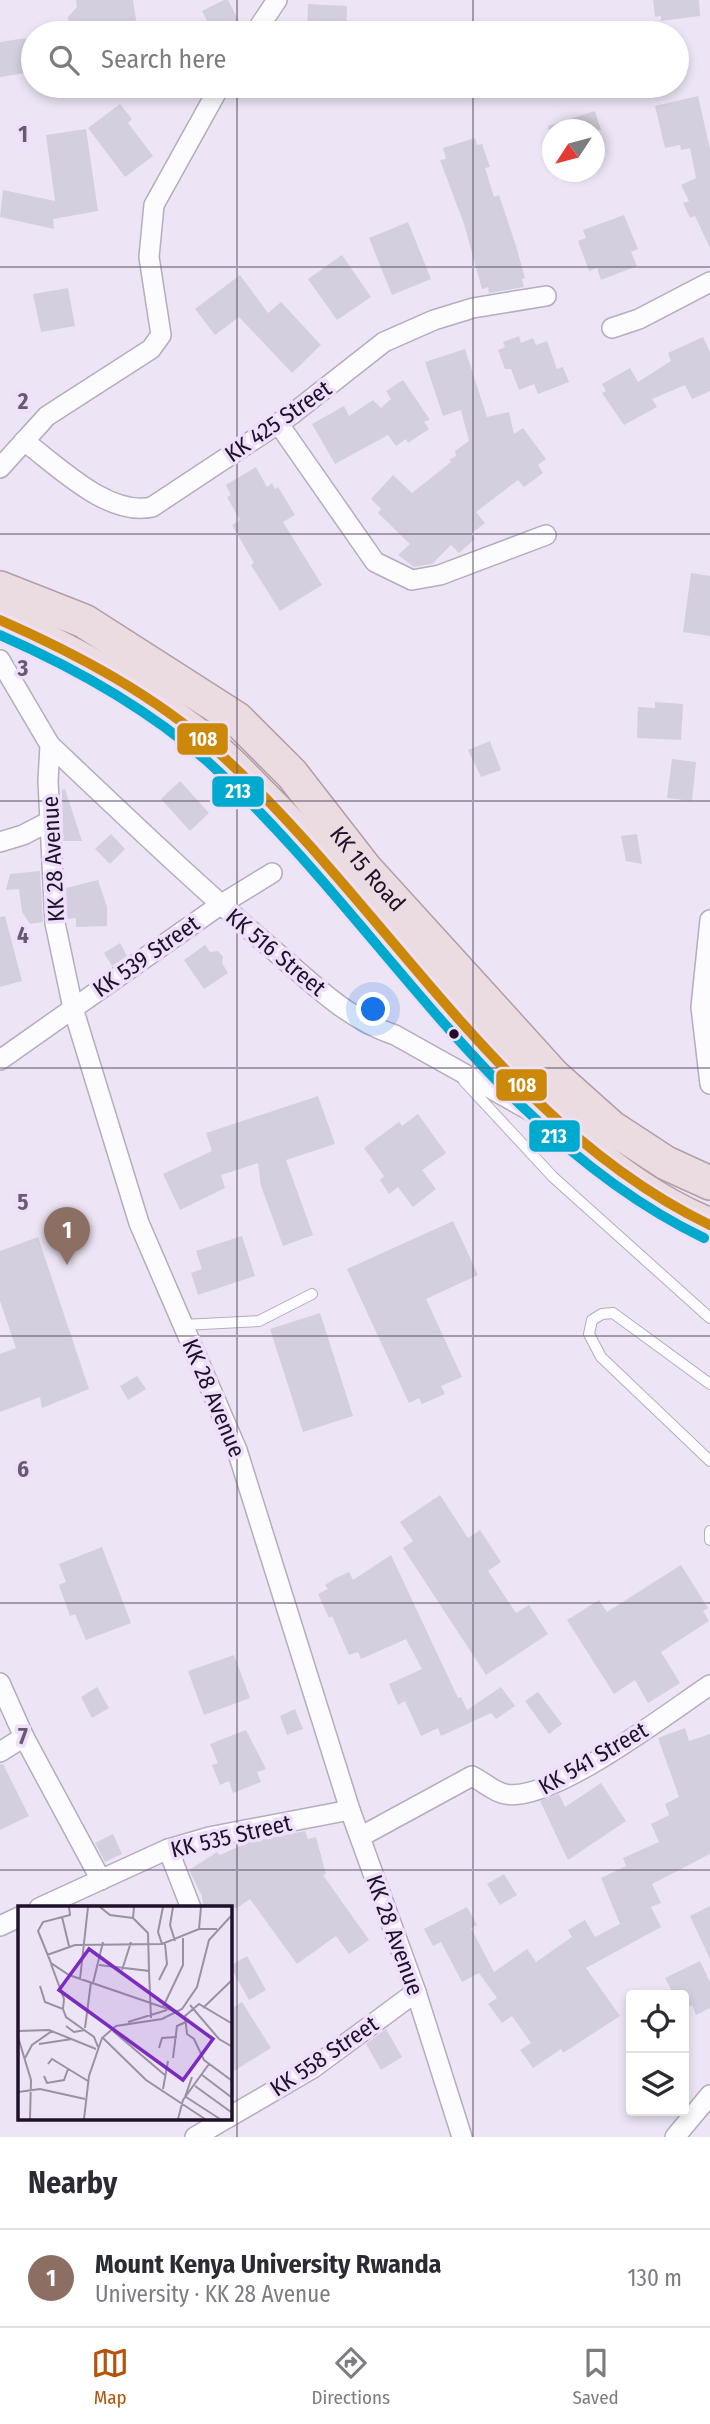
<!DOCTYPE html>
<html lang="en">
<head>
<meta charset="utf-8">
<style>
	body { margin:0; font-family:"Fira Sans Condensed",sans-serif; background:#f7f7f7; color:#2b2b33 }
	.controls { position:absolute; right:21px; bottom:21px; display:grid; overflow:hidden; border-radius:7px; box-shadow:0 4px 10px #0003 }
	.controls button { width:63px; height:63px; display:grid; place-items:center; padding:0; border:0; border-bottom:2px solid #e1e1e2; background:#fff; color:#2b2b33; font:35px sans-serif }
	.compass { position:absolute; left:542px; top:119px; width:63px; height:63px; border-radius:50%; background:#fff; box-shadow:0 4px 10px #0003; rotate:234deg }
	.you { position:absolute; left:374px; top:1010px; width:24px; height:24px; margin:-18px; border:5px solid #fff; border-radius:50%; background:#1a73e8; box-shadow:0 0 0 10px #1a73e833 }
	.badge { display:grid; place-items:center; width:46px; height:46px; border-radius:50%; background:#b45309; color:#fff; font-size:23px; font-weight:700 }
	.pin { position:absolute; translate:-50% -58px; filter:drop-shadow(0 2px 4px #0008) }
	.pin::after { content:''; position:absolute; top:37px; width:24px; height:21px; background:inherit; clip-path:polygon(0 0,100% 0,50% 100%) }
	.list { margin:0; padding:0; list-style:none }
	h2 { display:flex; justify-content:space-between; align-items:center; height:91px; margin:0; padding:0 28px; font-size:30px }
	h2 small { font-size:23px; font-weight:400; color:#7c7c81 }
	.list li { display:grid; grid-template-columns:46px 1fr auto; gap:21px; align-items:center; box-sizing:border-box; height:98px; padding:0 28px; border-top:2px solid #e1e1e2 }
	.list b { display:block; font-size:26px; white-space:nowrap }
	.list p { margin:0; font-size:23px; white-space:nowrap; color:#7c7c81 }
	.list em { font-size:23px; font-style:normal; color:#7c7c81 }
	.icon { flex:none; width:38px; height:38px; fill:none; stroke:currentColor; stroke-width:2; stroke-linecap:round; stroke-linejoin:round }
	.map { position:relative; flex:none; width:710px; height:2137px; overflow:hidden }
	.search { position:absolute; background:#fff; box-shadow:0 4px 10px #0003; left:21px; right:21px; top:21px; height:77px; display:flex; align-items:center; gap:18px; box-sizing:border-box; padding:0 24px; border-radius:38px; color:#7c7c81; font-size:26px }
	.sheet { height:189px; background:#fff }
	nav { display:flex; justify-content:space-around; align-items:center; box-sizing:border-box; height:98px; border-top:2px solid #e1e1e2; background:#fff; font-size:19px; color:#7c7c81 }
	nav a { display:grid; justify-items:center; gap:4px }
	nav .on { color:#b45309 }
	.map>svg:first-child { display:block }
	.building { fill:#d3cfde }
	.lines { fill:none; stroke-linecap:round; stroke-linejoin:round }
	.service-casing { stroke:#b6abbf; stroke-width:12 }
	.minor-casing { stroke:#b6abbf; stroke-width:22 }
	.trunk-casing { stroke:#b29da9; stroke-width:36 }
	.service { stroke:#fcfbfe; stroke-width:10 }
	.minor { stroke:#fcfbfe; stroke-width:19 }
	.trunk { stroke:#eadce0; stroke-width:33 }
	.bus-1-casing { stroke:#eedffb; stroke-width:16 }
	.bus-2-casing { stroke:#eedffb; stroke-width:16 }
	.bus-1 { stroke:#cc8808; stroke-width:10 }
	.bus-2 { stroke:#00a9ce; stroke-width:10 }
	.grid { fill:none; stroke:#675b71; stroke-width:2; stroke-opacity:0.55 }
	.bus-dot { fill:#1f112a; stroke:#eedffb; stroke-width:2.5 }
	.labels { text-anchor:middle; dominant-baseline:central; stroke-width:7; stroke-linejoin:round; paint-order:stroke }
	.street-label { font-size:23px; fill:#1f112a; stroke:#eedffb }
	.inset-road { fill:none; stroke:#9b90a4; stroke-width:2 }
	.view { fill:#7b2cbf; fill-opacity:0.15; stroke:#7b2cbf; stroke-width:3.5 }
	.inset-edge { fill:none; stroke:#1f112a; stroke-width:3.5 }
	.grid-label { font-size:23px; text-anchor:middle; font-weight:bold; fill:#675b71; stroke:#eedffb; stroke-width:7; stroke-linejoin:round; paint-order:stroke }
	.line-badge { stroke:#eedffb; stroke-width:2.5 }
	.badge-label { font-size:19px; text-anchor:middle; font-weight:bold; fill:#fff }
</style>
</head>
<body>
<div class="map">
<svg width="710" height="2137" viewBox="0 0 710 2137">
	<rect width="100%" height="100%" fill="#ede5f5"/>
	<!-- building -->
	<g class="building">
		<polygon points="76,0 133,0 138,33 70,33 68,17 77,7"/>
		<polygon points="224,0 228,0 242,27 229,33 213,33 202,11"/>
		<polygon points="653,0 699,0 700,16 661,21 661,16 655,17"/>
		<polygon points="308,4 347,6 346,33 307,33"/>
		<polygon points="26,38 30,65 24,66 25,73 0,77 0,42"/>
		<polygon points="698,96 710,149 710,248 695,216 690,218 683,203 689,201 681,185 696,178 690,148 681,150 680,145 665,148 655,106"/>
		<polygon points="120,104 132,119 128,123 153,156 125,177 88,128"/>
		<polygon points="595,111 601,130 549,130 548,126"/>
		<polygon points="86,129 98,211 53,219 54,229 0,217 3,190 55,201 46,135"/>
		<polygon points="475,138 477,145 482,144 490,167 485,168 494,197 499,195 516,246 525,278 522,279 524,287 489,293 488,287 482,289 464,224 440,160 446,159 443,148"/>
		<polygon points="624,215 638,249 631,252 637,266 601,280 597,268 589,271 578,241 586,238 583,230"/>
		<polygon points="408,222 431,279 392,295 369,238"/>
		<polygon points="342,255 371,297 337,320 308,279"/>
		<polygon points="240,275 268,313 281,302 321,345 292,373 239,317 215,335 195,309"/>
		<polygon points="68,288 75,326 41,332 33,294"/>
		<polygon points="519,336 521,343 533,338 536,345 547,341 557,369 563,367 569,382 538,394 534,384 519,390 511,369 505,369 498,350 505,347 503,342"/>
		<polygon points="703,337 710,352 710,391 692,399 685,385 652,399 657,407 624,425 602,393 606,391 602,384 630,368 638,382 671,361 668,353"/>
		<polygon points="465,349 487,417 509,412 514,434 523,428 546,459 538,465 543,473 524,487 518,480 476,512 485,523 471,534 475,539 459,553 451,545 432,564 414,567 398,555 410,544 378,513 381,509 371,499 393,475 412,493 451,462 449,460 456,456 455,451 469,441 461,410 443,416 425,362"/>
		<polygon points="403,380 430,420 424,422 429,429 408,443 406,439 396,446 388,435 335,464 312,424 344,406 349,416 373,400 381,408 391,399 386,391"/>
		<polygon points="256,467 267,487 272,483 275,489 278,487 295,515 283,522 322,585 280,611 251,565 254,563 232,525 240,520 227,497 231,495 226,485"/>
		<polygon points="691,573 710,576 710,636 683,632"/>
		<polygon points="655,702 683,704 681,740 637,738 638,707 655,708"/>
		<polygon points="490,741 501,770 481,777 468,750"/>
		<polygon points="672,759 696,762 692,801 667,798"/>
		<polygon points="180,781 209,813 190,831 161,799"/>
		<polygon points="65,789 82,841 63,841 62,790"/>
		<polygon points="111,834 125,849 110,864 95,849"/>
		<polygon points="637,834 642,864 626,861 621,836"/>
		<polygon points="40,871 43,922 30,924 22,912 19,889 6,890 10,874"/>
		<polygon points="98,880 107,907 107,926 76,927 76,918 67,919 66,888"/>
		<polygon points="5,916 22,981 0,987 0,917"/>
		<polygon points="120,943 127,956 112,966 104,953"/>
		<polygon points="205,945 210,952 218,951 223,957 222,963 228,973 204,989 184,960"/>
		<polygon points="318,1096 335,1144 286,1160 313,1235 283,1246 261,1186 258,1163 221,1175 225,1188 180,1210 163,1174 212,1151 206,1133"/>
		<polygon points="418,1114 446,1153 422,1170 436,1189 413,1207 398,1187 389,1194 380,1180 384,1176 364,1148 399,1122 402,1126"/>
		<polygon points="453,1221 478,1275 426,1299 462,1377 441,1386 445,1394 422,1404 419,1398 409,1403 347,1269"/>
		<polygon points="242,1236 255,1276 198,1295 191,1273 202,1269 196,1251"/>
		<polygon points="38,1237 89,1389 42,1408 40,1397 0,1412 0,1354 16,1348 0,1301 0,1251"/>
		<polygon points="320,1313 353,1416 303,1432 270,1329"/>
		<polygon points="137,1376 146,1389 128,1400 120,1386"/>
		<polygon points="440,1495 468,1538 480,1530 501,1562 488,1571 516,1613 529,1605 548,1634 486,1675 403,1548 413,1541 400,1522"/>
		<polygon points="102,1547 131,1623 86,1640 75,1614 70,1616 59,1585 66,1582 59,1564"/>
		<polygon points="391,1555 458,1698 461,1697 467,1710 501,1687 515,1706 496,1719 491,1713 441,1736 438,1728 421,1736 405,1701 398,1705 389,1684 422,1669 406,1639 361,1659 358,1652 349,1655 332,1616 329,1618 318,1594 328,1589 325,1585 334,1579 349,1572 353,1580"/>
		<polygon points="681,1565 708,1608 703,1611 709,1621 661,1652 680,1683 648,1703 635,1680 614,1694 567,1620 599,1600 607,1612"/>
		<polygon points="234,1655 250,1698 204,1715 188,1671"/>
		<polygon points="97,1687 109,1708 92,1718 81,1697"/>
		<polygon points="538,1692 562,1724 549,1734 525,1701"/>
		<polygon points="295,1709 303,1729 287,1735 280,1716"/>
		<polygon points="685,1728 689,1741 710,1734 710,1854 652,1884 661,1903 651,1907 661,1927 586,1968 620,2016 563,2053 561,2049 533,2068 520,2050 531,2043 512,2016 502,2023 488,2004 497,1998 479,1973 462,1982 441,1942 433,1946 424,1929 467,1907 477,1925 471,1928 494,1972 527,1949 536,1962 572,1937 568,1930 585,1920 595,1937 620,1924 601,1878 626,1866 623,1858 659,1842 651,1824 669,1815 665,1804 679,1797 658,1738"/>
		<polygon points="246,1730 266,1769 257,1772 261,1782 233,1793 229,1781 220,1785 212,1765 218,1763 210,1744"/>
		<polygon points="0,1764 3,1764 29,1816 0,1830"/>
		<polygon points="601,1783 626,1821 568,1860 540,1801 559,1794 565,1807"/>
		<polygon points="305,1831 308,1839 316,1837 326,1874 323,1875 369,1940 349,1954 336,1936 297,1964 250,1899 237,1908 203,1908 202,1896 189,1870 217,1852 220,1855 251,1841"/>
		<polygon points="113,1834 122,1854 105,1862 95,1843"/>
		<polygon points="504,1874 517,1895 500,1905 487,1884"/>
		<polygon points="710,1906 710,1959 690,1916"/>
		<polygon points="247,1956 266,1990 249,2000 230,1966"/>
		<polygon points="700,1961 710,1982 710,2008 696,2015 692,2005 684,2009 684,1995 674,1995 665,1978"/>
		<polygon points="242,2002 271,2048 229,2074 229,2010"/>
		<polygon points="386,2029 402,2057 381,2070 366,2044"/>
	</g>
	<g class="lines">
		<defs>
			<g id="service">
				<polyline points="464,1081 553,1177 710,1318"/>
				<polyline points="183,1325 259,1321 312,1294"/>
				<polyline points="710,1384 613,1313 602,1314 592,1320 589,1334 601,1357 710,1461"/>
				<polyline points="710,1531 710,1540"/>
			</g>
			<g id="minor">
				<polyline points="255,33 277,0"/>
				<polyline points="612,328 639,319 710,282"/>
				<polyline points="278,423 375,562 412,580 440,575 546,535"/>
				<path d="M24,441C58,466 108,517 152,507L291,415L384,342L434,320L473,308L546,296"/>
				<polyline points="0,468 47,416 151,349 161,335 149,257 154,205 220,86"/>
				<polyline points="0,660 50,745 48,781 55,923 73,1008 139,1223 237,1450 350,1810 416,1992 462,2137"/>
				<path d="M50,745C125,816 199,887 278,954C314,985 349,1020 395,1035L536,1114"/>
				<polyline points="0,842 23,835 50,821"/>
				<polyline points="710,920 701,1007 710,1084"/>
				<polyline points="0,1060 220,905 272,873"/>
				<polyline points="0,1683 24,1737 101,1880"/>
				<polyline points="0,1752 24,1737"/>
				<path d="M360,1837L472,1776C482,1781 494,1792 505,1794C550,1804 669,1712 710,1685"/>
				<polyline points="168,1849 191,1908"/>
				<polyline points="39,1908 168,1849 209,1837 350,1810"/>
				<polyline points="0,1926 19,1917"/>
				<polyline points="229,2117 313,2068 416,1992"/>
				<polyline points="195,2137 227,2118"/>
				<polyline points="675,2137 710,2095"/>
			</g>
			<g id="trunk">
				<path id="s1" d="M0,588L84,621L237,719L292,774L365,868L554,1076L611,1127L666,1163L710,1183"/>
				<path d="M0,620C69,649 133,686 192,731C223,754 250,784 277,811C331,867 381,926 432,985C511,1075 596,1179 710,1225"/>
			</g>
		</defs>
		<!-- service casing -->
		<use href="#service" class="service-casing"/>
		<!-- minor casing -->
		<use href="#minor" class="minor-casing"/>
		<!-- trunk casing -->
		<use href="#trunk" class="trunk-casing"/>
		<!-- service -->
		<use href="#service" class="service"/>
		<!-- minor -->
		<use href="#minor" class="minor"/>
		<!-- trunk -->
		<use href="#trunk" class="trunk"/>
		<defs>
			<path id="bus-1" d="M0,620C77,654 154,695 217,751C384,902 503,1126 710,1225"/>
			<path id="bus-2" d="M0,635C73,667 147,708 207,761C377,914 492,1136 704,1238"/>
		</defs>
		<!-- bus-1 casing -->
		<use href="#bus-1" class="bus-1-casing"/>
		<!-- bus-2 casing -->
		<use href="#bus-2" class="bus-2-casing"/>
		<!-- bus-1 -->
		<use href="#bus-1" class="bus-1"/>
		<!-- bus-2 -->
		<use href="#bus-2" class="bus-2"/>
	</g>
	<!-- grid -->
	<path class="grid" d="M237,0V33M473,0V33M237,86V2137M473,86V2137M0,267H710M0,534H710M0,801H710M0,1068H710M0,1336H710M0,1603H710M0,1870H710"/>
	<!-- markers -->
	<circle class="bus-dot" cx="454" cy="1034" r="6"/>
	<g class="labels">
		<!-- street labels -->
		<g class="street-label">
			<text transform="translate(278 421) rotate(-35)">KK 425 Street</text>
			<text transform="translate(53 859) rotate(-93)">KK 28 Avenue</text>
			<text stroke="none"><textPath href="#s1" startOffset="471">KK 15 Road</textPath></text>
			<text transform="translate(276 952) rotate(40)">KK 516 Street</text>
			<text transform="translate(146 956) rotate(-35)">KK 539 Street</text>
			<text transform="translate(214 1398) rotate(67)">KK 28 Avenue</text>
			<text transform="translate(593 1758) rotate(-30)">KK 541 Street</text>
			<text transform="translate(231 1836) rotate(-13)">KK 535 Street</text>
			<text transform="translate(395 1935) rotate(70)">KK 28 Avenue</text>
			<text transform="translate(324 2056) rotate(-34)">KK 558 Street</text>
		</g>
	</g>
	<!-- overview -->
	<g transform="translate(18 1906)">
		<rect width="214" height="214" fill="#ede5f5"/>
		<path class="inset-road" d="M51,1L52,9L25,16L20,25L33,57L51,69L156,105M82,1L92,9L115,12M116,1L115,12L130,27L131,65M155,1L152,19L157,35M44,11L51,40M181,23L183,1M144,38L140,26L145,1M29,49L57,39L144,38L181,23H199M33,58L46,93L45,103M81,59L131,65L133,112M104,64L113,36M62,73L70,1M141,74L149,58L147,38M75,77L85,36M22,80L27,96L45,103L48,111L76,131L80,141M172,99L201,133L213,140M145,101L165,59V32M185,102L213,75M110,116L149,104M213,117L181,98L167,110L169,128L176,133L186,154L213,174M48,120L56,126L67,124M67,122L73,76M0,125L31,124L78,143M95,125L148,170M0,131L13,174L12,213M85,132L128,174L187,213M21,138L54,133M141,142L144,132L159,131M7,152L14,139L34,125M155,152L159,120L168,116M30,158L34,153L70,175M184,169L213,191M26,170L29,177L46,174L50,163M177,180L213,206M145,183L150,155M0,186L22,183L67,193M167,191L174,171M168,191L202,213M66,213L71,170L84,132L98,120L144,113L164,103L179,81L191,34L213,10M160,213L165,194L191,158"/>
		<path class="view" d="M71,43L195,133L165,174L41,84Z"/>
		<rect width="214" height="214" class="inset-edge"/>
	</g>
	<g class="grid-label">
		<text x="23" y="142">1</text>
		<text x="23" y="409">2</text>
		<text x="23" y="676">3</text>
		<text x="23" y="943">4</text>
		<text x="23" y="1210">5</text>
		<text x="23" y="1477">6</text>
		<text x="23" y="1744">7</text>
	</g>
	<g class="line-badge">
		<rect x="176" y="722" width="53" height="34" rx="7" fill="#cc8808"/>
		<rect x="211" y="775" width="54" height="33" rx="7" fill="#00a9ce"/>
		<rect x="495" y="1068" width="53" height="34" rx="7" fill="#cc8808"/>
		<rect x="528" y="1119" width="53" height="34" rx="7" fill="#00a9ce"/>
	</g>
	<g class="badge-label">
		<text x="203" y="746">108</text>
		<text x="238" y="798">213</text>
		<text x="522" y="1092">108</text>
		<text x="554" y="1143">213</text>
	</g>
</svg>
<div class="controls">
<button><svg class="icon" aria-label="locate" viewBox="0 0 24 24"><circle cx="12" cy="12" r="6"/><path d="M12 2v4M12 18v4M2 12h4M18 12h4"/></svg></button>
<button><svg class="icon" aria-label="layers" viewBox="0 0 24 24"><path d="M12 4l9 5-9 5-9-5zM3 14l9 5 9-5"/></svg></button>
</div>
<svg class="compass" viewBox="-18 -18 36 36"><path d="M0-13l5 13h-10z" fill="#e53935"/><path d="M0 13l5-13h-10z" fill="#7c7c81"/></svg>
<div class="you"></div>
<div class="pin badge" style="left:67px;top:1265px;background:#8d6e63">1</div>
<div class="search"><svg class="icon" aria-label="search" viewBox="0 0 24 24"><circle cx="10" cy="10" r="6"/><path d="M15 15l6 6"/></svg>Search here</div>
</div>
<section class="sheet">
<h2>Nearby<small></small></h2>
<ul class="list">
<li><span class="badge" style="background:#8d6e63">1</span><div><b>Mount Kenya University Rwanda</b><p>University · KK 28 Avenue</p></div><em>130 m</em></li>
</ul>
</section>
<nav>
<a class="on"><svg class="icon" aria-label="map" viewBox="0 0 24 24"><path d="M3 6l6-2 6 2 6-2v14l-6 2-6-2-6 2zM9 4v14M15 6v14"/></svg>Map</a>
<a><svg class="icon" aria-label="directions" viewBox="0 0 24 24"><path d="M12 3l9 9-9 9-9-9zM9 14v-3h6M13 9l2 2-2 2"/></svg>Directions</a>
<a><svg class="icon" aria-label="saved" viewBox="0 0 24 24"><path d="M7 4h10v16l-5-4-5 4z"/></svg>Saved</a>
</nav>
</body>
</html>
